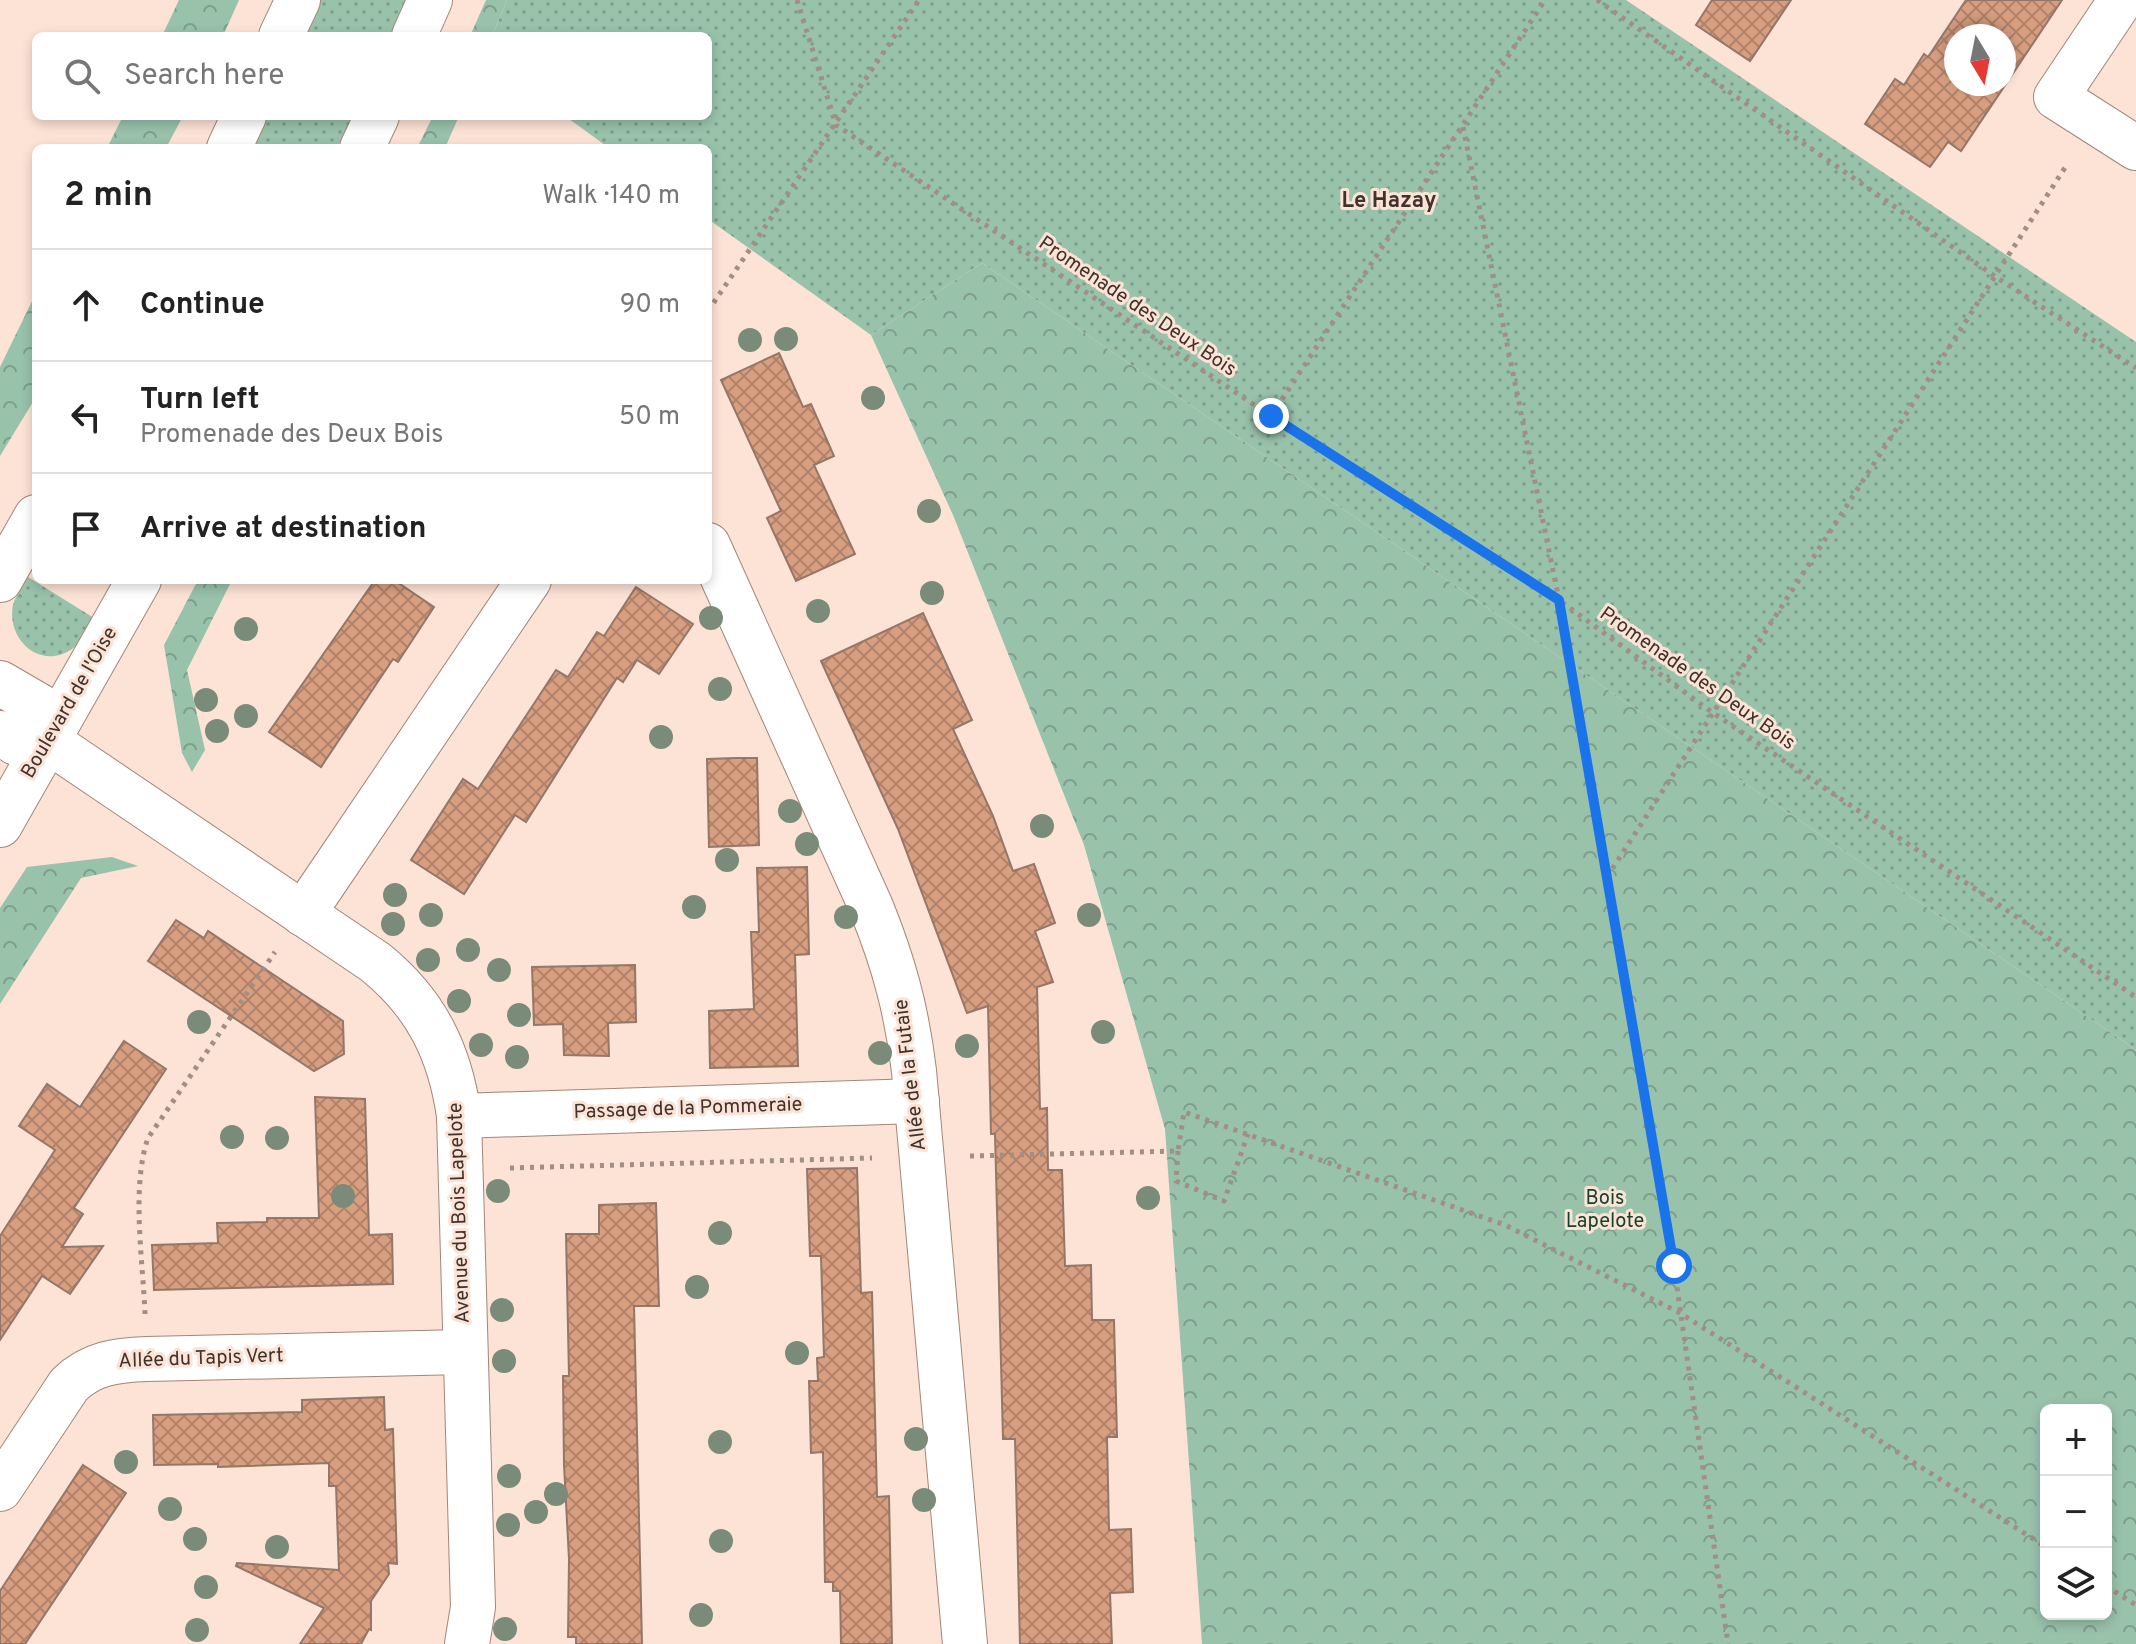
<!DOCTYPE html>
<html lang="en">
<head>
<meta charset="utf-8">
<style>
	body { margin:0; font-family:Overpass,sans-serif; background:#f2f2f2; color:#222 }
	.controls { position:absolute; right:24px; bottom:24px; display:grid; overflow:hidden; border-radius:12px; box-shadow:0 4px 12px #0003 }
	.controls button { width:72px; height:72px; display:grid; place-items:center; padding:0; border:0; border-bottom:2px solid #e0e0e0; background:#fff; color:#222; font:40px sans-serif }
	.compass { position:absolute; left:1944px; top:24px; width:72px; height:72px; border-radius:50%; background:#fff; box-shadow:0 4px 12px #0003; rotate:170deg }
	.stop { position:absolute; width:24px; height:24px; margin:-18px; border:6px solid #1a73e8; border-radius:50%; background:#fff }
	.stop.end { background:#1a73e8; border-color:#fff; box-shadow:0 2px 8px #0008 }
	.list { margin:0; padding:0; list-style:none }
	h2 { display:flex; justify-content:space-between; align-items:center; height:104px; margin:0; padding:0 32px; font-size:34px }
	h2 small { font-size:26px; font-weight:400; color:#767676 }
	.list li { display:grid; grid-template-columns:52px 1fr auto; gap:24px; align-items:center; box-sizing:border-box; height:112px; padding:0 32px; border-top:2px solid #e0e0e0 }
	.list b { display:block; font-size:30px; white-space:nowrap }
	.list p { margin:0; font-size:26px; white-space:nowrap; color:#767676 }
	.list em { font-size:26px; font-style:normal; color:#767676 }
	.icon { flex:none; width:44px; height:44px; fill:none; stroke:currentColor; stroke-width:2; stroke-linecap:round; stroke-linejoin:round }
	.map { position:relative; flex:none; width:2136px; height:1644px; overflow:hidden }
	.search { position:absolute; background:#fff; box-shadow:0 4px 12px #0003; left:32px; top:32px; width:680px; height:88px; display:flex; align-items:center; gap:20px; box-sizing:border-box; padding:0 28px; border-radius:12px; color:#767676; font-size:30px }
	.panel { position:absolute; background:#fff; box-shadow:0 4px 12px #0003; left:32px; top:144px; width:680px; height:440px; border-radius:12px }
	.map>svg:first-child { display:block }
	.green { fill:url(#green-dots) }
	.forest { fill:url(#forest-crowns); fill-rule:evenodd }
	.building { fill:url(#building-cross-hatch); stroke:#947769; stroke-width:2; fill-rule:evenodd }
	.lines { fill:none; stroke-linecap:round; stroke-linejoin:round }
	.minor-casing { stroke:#a38677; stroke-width:46 }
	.major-casing { stroke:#a38677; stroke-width:46 }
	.path { stroke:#a18e84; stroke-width:5; stroke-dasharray:4 6; stroke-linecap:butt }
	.minor { stroke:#fff; stroke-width:44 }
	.major { stroke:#fff; stroke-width:44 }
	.tree { fill:#7b8b79 }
	.route { stroke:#1a73e8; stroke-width:10 }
	.labels { text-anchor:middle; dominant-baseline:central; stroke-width:6; stroke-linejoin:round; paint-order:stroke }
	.street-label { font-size:20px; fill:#40332d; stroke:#fce3d5 }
	.park-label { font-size:20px; fill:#11432d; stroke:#fce3d5 }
	.neighbourhood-label { font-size:22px; font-weight:bold; fill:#40332d; stroke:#fce3d5 }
</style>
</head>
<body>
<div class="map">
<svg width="2136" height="1644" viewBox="0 0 2136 1644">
	<defs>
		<pattern id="green-dots" width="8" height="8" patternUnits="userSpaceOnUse" patternTransform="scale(2)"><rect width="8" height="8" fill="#99c2ab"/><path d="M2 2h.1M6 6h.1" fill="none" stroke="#7e9e8c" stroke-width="1.8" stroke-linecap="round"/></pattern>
		<pattern id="forest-crowns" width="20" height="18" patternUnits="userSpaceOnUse" patternTransform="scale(2)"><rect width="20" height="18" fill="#99c2ab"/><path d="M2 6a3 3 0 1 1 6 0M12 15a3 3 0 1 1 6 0" fill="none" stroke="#7e9e8c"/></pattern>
		<pattern id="building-cross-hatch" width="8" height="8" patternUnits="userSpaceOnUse" patternTransform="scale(2)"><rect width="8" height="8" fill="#d89e80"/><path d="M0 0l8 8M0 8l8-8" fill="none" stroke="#b18169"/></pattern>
	</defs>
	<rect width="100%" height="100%" fill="#fce3d5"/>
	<!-- green -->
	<g class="green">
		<polygon points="319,0 407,0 390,36 303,36"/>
		<polygon points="507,0 1626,0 2136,342 2136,1050 982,263 871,335 708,219 708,148 609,148 565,116 708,116 708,36 492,36"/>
		<polygon points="266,116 353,116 337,148 251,148"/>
		<path d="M28,577L94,618C88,629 83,641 72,649C40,671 6,639 13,605C16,595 23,586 28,577Z"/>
	</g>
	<!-- forest -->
	<g class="forest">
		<polygon points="179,0 239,0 223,36 162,36"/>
		<polygon points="486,0 507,0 492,36 470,36"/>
		<polygon points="123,116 183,116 166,148 107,148"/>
		<polygon points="433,116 459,116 445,148 417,148"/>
		<path d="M982,263L2136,1050V1644H1202L1165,1129L1084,845L953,515L871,335ZM2106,1410V1614H2046V1410Z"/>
		<polygon points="36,293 36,397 0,456 0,367"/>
		<polygon points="198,580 232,580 187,670 205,750 192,772 182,753 164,645"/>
		<polygon points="112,857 138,866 81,878 0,1004 0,908 27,867"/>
	</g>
	<!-- building -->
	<g class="building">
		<polygon points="1712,0 1791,0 1750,61 1696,25"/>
		<path d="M1966,0H2062L1961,151L1948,142L1930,167L1865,124L1895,79L1904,85L1924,54L1928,57ZM1956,36H2004V84H1956Z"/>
		<polygon points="779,353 803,407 811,404 834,456 814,465 855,554 796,581 767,518 781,511 721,380"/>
		<polygon points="375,580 394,580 434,607 398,662 393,659 321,767 269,732"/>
		<polygon points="636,587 693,624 659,674 637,660 623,682 617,678 526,822 515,815 464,894 411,860 463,779 478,789 556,670 568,677 597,632 604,636"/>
		<polygon points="923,613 972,720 953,729 993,816 1013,871 1034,864 1055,923 1035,931 1053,982 1037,987 1040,1109 1047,1108 1048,1170 1062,1170 1065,1266 1091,1265 1092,1320 1114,1320 1117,1437 1107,1437 1109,1530 1131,1529 1133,1592 1110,1593 1112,1644 1020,1644 1015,1439 1003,1439 995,1134 991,1134 988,1006 967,1013 898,829 821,661"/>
		<polygon points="736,758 757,758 759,845 709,847 707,759"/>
		<polygon points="807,867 809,954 795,955 798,1066 710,1068 709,1011 754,1009 751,932 759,932 757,868"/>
		<polygon points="176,920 204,938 208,931 343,1021 344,1054 314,1071 148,961"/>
		<polygon points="635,965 636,1022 608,1023 609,1056 564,1055 563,1024 534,1025 532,967"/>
		<polygon points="124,1041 166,1069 74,1208 83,1214 62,1247 103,1246 70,1294 42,1276 0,1340 0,1236 55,1150 19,1126 47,1084 80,1107"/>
		<polygon points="315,1097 365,1099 369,1235 392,1234 393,1284 154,1290 152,1245 218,1243 217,1223 267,1222 267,1218 319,1218"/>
		<polygon points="857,1168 861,1293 872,1292 877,1497 889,1496 892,1644 841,1644 840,1591 833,1591 833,1582 825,1582 823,1452 811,1453 809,1381 818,1381 817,1358 824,1357 821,1256 810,1256 807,1169"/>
		<polygon points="656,1203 659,1306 634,1306 642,1644 576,1644 576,1637 568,1637 569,1559 564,1465 563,1376 569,1376 566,1234 599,1234 599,1205"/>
		<polygon points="384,1397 385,1430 393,1429 397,1564 388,1563 389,1574 371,1601 371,1630 369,1629 361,1644 300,1644 324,1608 236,1566 237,1563 339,1570 336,1486 329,1486 329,1463 218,1467 218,1464 154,1465 153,1415 302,1412 302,1400"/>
		<polygon points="83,1465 126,1493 25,1644 0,1644 0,1591"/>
	</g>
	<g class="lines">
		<defs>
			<g id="minor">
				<polyline points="2121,0 2056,97 2136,148"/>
				<path d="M708,545L871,907C894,963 907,1012 914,1071L965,1644"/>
				<polyline points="0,683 43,708 48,741 16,743 0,733"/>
				<path d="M48,741L375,962C426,1003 450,1052 459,1116L473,1607L467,1644"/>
				<polyline points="303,914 529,580"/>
				<polyline points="459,1116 917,1101"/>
				<path d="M0,1489L69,1385C91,1363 117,1360 147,1359L464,1352"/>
			</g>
			<g id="major">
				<polyline points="281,36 298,0"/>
				<polyline points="414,36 430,0"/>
				<polyline points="229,148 244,116"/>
				<polyline points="362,148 377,116"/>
				<polyline points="0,580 36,517"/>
				<polyline points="0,825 139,580"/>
			</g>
		</defs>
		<!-- minor casing -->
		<use href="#minor" class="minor-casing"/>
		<!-- major casing -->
		<use href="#major" class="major-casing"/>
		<!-- path -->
		<g class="path">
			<polyline points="797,0 836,125 1271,416 1559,600 1713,713 2136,997"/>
			<polyline points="1597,0 1996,277 2136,368"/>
			<polyline points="1463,127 1559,600 1674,1266 1728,1644"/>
			<polyline points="708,311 919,0"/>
			<polyline points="1271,416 1545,0"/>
			<polyline points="1607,877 2068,163"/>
			<polyline points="1178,1151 1176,1181 1224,1201 1248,1134"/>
			<polyline points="970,1156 1178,1151 1184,1112 1505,1225 1680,1313 2046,1547"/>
			<polyline points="510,1168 872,1158"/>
			<path d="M145,1314C143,1261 131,1187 148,1138L275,952"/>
			<polyline points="2106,1586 2136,1605"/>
		</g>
		<!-- minor -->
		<use href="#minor" class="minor"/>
		<!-- major -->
		<use href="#major" class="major"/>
	</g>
	<!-- trees -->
	<g class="tree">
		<circle cx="786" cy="339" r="12"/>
		<circle cx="750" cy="340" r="12"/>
		<circle cx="873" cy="398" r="12"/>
		<circle cx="929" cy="511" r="12"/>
		<circle cx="932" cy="593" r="12"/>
		<circle cx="818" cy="611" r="12"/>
		<circle cx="711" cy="618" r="12"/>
		<circle cx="246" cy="629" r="12"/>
		<circle cx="720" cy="689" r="12"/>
		<circle cx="206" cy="700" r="12"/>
		<circle cx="246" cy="716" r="12"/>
		<circle cx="217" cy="731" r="12"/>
		<circle cx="661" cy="737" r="12"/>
		<circle cx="790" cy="811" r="12"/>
		<circle cx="1042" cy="826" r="12"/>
		<circle cx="807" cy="844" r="12"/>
		<circle cx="727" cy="860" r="12"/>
		<circle cx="395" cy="895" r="12"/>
		<circle cx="694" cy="907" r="12"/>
		<circle cx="431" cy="915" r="12"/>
		<circle cx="1089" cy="915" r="12"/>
		<circle cx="846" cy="917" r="12"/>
		<circle cx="393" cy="924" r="12"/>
		<circle cx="468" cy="950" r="12"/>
		<circle cx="428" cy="960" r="12"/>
		<circle cx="499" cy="970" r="12"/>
		<circle cx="459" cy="1001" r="12"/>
		<circle cx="519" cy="1015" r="12"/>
		<circle cx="199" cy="1022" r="12"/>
		<circle cx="1103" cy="1032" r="12"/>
		<circle cx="481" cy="1045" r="12"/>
		<circle cx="967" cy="1046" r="12"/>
		<circle cx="880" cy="1053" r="12"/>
		<circle cx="517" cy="1057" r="12"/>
		<circle cx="232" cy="1137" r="12"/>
		<circle cx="277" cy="1138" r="12"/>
		<circle cx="498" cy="1191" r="12"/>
		<circle cx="343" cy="1196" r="12"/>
		<circle cx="1148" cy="1198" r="12"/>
		<circle cx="720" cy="1233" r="12"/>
		<circle cx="697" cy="1287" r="12"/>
		<circle cx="502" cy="1310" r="12"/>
		<circle cx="797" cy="1353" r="12"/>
		<circle cx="504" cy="1361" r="12"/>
		<circle cx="916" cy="1439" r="12"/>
		<circle cx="720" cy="1442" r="12"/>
		<circle cx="126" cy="1462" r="12"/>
		<circle cx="509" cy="1476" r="12"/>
		<circle cx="556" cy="1494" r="12"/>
		<circle cx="924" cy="1500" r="12"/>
		<circle cx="170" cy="1509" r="12"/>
		<circle cx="536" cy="1512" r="12"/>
		<circle cx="508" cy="1525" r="12"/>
		<circle cx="195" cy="1539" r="12"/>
		<circle cx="721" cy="1541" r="12"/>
		<circle cx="277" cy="1547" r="12"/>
		<circle cx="206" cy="1587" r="12"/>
		<circle cx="701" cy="1615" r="12"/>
		<circle cx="505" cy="1629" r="12"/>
		<circle cx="197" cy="1630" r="12"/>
	</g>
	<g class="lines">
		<!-- route -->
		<polyline class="route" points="1271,416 1559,600 1674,1266"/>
	</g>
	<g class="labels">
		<!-- street labels -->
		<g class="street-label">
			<text transform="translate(1137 307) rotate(34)">Promenade des Deux Bois</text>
			<text transform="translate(1697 679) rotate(35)">Promenade des Deux Bois</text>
			<text transform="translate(70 703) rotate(-60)">Boulevard de l'Oise</text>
			<text transform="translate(911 1075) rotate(-97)">Allée de la Futaie</text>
			<text transform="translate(688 1109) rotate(-2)">Passage de la Pommeraie</text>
			<text transform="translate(460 1213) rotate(-92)">Avenue du Bois Lapelote</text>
			<text transform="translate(201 1359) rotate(-2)">Allée du Tapis Vert</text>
		</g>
		<!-- park labels -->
		<g class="park-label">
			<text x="1605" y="1199">Bois<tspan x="1605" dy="23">Lapelote</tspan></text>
		</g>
		<!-- neighbourhood labels -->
		<g class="neighbourhood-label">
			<text x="1389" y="201">Le Hazay</text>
		</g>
	</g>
</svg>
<div class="controls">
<button>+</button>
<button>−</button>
<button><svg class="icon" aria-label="layers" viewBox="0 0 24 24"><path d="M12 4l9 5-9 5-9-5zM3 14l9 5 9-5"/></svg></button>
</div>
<svg class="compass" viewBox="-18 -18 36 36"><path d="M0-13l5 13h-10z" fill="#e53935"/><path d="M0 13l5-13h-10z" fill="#767676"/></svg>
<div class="stop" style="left:1674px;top:1266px"></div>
<div class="stop end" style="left:1271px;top:416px"></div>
<div class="search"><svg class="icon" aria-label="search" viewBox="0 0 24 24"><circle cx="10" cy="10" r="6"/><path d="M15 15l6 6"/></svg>Search here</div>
<section class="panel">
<h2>2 min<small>Walk · 140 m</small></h2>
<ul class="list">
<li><svg class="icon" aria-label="ahead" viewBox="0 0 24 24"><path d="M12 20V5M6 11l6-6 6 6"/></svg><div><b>Continue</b></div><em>90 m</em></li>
<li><svg class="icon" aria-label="left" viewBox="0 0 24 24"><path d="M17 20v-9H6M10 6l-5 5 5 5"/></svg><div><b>Turn left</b><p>Promenade des Deux Bois</p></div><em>50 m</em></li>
<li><svg class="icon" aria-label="arrive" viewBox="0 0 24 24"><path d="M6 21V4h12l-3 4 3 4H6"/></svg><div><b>Arrive at destination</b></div></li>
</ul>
</section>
</div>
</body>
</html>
